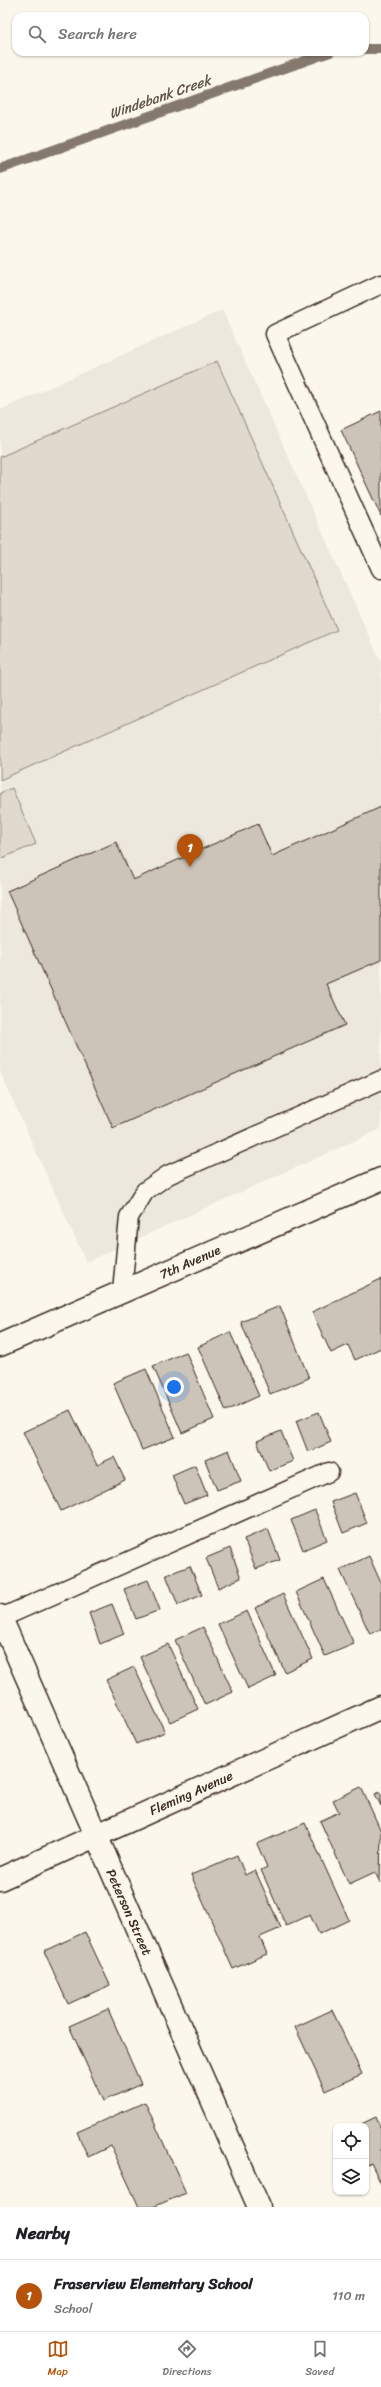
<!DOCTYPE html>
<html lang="en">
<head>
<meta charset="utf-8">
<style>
	body { margin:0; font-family:Sriracha,sans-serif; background:#f6f6f6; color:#202124 }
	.controls { position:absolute; right:12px; bottom:12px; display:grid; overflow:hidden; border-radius:8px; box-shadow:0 1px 3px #0004 }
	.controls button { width:36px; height:36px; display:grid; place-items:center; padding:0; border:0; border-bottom:1px solid #e0e0e0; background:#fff; color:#202124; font:20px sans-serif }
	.you { position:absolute; left:174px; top:1387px; width:14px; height:14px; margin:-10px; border:3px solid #fff; border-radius:50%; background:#1a73e8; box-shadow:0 0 0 6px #1a73e833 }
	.badge { display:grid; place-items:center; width:26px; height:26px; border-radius:50%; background:#b45309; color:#fff; font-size:13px; font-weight:700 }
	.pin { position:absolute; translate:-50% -33px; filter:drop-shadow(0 1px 2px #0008) }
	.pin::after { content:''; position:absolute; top:21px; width:14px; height:12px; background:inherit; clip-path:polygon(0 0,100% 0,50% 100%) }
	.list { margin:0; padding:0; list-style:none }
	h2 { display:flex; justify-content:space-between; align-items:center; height:52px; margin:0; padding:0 16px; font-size:17px }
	h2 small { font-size:13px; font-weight:400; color:#757577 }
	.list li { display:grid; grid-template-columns:26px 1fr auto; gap:12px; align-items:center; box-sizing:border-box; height:72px; padding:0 16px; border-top:1px solid #e0e0e0 }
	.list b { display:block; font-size:15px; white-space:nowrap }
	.list p { margin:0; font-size:13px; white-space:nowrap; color:#757577 }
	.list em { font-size:13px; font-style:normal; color:#757577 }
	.icon { flex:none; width:22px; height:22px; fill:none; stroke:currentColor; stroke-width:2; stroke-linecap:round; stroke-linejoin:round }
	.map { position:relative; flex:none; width:381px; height:2207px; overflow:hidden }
	.search { position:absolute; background:#fff; box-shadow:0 1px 3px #0004; left:12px; right:12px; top:12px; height:44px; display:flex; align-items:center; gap:10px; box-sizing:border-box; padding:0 14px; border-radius:12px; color:#757577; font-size:15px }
	.sheet { height:124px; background:#fff }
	nav { display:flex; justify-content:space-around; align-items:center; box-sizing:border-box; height:56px; border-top:1px solid #e0e0e0; background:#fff; font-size:11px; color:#757577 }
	nav a { display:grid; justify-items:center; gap:2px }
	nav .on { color:#b45309 }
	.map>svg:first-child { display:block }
	.built { fill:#ede8dd }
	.green { fill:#dfd9ce; stroke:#8d8276 }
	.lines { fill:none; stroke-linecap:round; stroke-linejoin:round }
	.stream { stroke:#85796d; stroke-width:10 }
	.building { fill:#ccc4b9; stroke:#3b2a1e }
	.service-casing { stroke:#3b2a1e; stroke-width:21 }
	.minor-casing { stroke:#3b2a1e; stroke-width:25 }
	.tertiary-casing { stroke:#3b2a1e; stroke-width:25 }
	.service { stroke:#fbf7ec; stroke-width:18 }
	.minor { stroke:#fbf7ec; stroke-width:22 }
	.tertiary { stroke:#fbf7ec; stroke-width:22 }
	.labels { text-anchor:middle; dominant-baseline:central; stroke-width:4; stroke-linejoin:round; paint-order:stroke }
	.street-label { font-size:13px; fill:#3b2a1e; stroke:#fbf7ec }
	.water-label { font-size:14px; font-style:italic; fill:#605246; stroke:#fbf7ec }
</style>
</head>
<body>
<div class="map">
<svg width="381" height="2207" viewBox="0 0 381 2207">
	<rect width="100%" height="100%" fill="#fbf7ec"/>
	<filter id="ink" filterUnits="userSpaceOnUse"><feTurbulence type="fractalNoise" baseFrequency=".025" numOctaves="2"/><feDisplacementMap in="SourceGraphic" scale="8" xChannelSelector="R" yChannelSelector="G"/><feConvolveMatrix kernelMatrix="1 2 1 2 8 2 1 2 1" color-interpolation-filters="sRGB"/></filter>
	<g filter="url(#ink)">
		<!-- built -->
		<polygon class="built" points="222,310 381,662 381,1129 86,1262 0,1072 0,410"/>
		<!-- green -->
		<g class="green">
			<polygon points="217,361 337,630 0,780 0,457"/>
			<polygon points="12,788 36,844 0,859 0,793"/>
		</g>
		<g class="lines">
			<!-- stream -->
			<g class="stream">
				<polyline points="365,49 381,49"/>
				<polyline points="0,169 330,52"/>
			</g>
		</g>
		<!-- building -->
		<g class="building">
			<polygon points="381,411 381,516 341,430"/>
			<polygon points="381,807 381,960 326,984 345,1025 113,1128 7,891 116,842 133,880 258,824 272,856"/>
			<polygon points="381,1279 381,1348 355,1360 348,1345 331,1353 312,1312"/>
			<polygon points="280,1306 309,1378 270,1394 241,1322"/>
			<polygon points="230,1332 259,1396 226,1411 198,1347"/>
			<polygon points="186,1352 214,1419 182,1433 153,1366"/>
			<polygon points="146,1369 175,1437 142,1450 113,1383"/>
			<polygon points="70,1410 97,1465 114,1457 125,1480 61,1511 23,1432"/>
			<polygon points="319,1412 331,1442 308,1452 296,1421"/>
			<polygon points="281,1431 293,1461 269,1471 257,1441"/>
			<polygon points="229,1450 241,1481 217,1490 205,1460"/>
			<polygon points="195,1465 207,1495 184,1504 172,1475"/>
			<polygon points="355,1493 367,1523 343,1533 331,1502"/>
			<polygon points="315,1510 327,1540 303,1550 291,1520"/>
			<polygon points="268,1529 280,1560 256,1569 244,1539"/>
			<polygon points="230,1548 241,1578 218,1588 206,1558"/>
			<polygon points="369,1556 381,1583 381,1629 370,1634 340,1570"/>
			<polygon points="190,1566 202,1595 178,1605 166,1575"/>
			<polygon points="324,1579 354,1644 325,1656 296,1592"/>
			<polygon points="148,1580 160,1610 136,1619 124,1589"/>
			<polygon points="283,1594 313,1659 285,1672 255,1608"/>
			<polygon points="112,1604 124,1634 100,1644 89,1613"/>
			<polygon points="247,1611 276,1676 248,1689 218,1624"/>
			<polygon points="203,1627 233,1692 205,1705 175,1640"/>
			<polygon points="168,1644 198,1709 170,1722 140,1657"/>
			<polygon points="134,1667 165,1732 136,1744 106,1680"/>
			<polygon points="361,1787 381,1831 380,1883 375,1872 349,1884 320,1821 339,1812 333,1800"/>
			<polygon points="381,1792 381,1806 375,1794"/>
			<polygon points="305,1823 349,1920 319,1934 310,1915 286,1926 261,1870 267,1867 257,1844"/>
			<polygon points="237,1855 245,1875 255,1870 281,1928 260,1937 267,1954 233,1969 191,1875"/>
			<polygon points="85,1932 110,1985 68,2004 44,1951"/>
			<polygon points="108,2009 141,2084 103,2101 69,2026"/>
			<polygon points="332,2010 362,2074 325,2091 295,2027"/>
			<polygon points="145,2102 186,2193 153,2207 139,2207 111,2146 88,2157 77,2132"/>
			<polygon points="376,2117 381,2129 381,2184 371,2163 366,2166 366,2126 357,2126"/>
		</g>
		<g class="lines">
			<defs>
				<g id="service">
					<polyline points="381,284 275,334 381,569"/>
					<polyline points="122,1292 129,1217 145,1191 168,1175 381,1080"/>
					<polyline points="1,1618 329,1472"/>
				</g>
				<g id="minor">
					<polyline points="0,1616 259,2207"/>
					<polyline points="0,1879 381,1707"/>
				</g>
				<polyline id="tertiary" points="0,1345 381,1179"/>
			</defs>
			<!-- service casing -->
			<use href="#service" class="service-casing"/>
			<!-- minor casing -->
			<use href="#minor" class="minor-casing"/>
			<!-- tertiary casing -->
			<use href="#tertiary" class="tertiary-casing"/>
			<!-- service -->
			<use href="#service" class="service"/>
			<!-- minor -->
			<use href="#minor" class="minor"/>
			<!-- tertiary -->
			<use href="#tertiary" class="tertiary"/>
		</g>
	</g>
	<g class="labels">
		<!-- street labels -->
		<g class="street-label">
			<text transform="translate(190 1262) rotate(-24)">7th Avenue</text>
			<text transform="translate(191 1793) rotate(-24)">Fleming Avenue</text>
			<text transform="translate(129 1912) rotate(66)">Peterson Street</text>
		</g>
		<!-- water labels -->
		<g class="water-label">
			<text transform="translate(160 97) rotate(-19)">Windebank Creek</text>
		</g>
	</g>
</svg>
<div class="controls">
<button><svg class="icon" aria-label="locate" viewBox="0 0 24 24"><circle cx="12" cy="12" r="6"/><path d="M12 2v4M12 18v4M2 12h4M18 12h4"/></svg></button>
<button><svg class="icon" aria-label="layers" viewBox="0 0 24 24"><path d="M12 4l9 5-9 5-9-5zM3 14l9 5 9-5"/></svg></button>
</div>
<div class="you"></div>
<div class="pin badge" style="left:190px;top:867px">1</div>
<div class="search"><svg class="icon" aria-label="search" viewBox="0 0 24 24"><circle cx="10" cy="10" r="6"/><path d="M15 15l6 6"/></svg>Search here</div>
</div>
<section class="sheet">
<h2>Nearby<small></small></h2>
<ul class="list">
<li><span class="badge">1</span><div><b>Fraserview Elementary School</b><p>School</p></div><em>110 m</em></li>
</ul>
</section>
<nav>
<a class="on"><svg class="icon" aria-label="map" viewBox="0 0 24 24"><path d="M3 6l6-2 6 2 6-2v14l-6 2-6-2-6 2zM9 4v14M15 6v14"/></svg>Map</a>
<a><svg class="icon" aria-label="directions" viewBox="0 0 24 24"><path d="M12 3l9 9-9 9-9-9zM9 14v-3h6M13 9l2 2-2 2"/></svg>Directions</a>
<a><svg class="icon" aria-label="saved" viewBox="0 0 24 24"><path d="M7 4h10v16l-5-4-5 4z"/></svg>Saved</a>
</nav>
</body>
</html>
